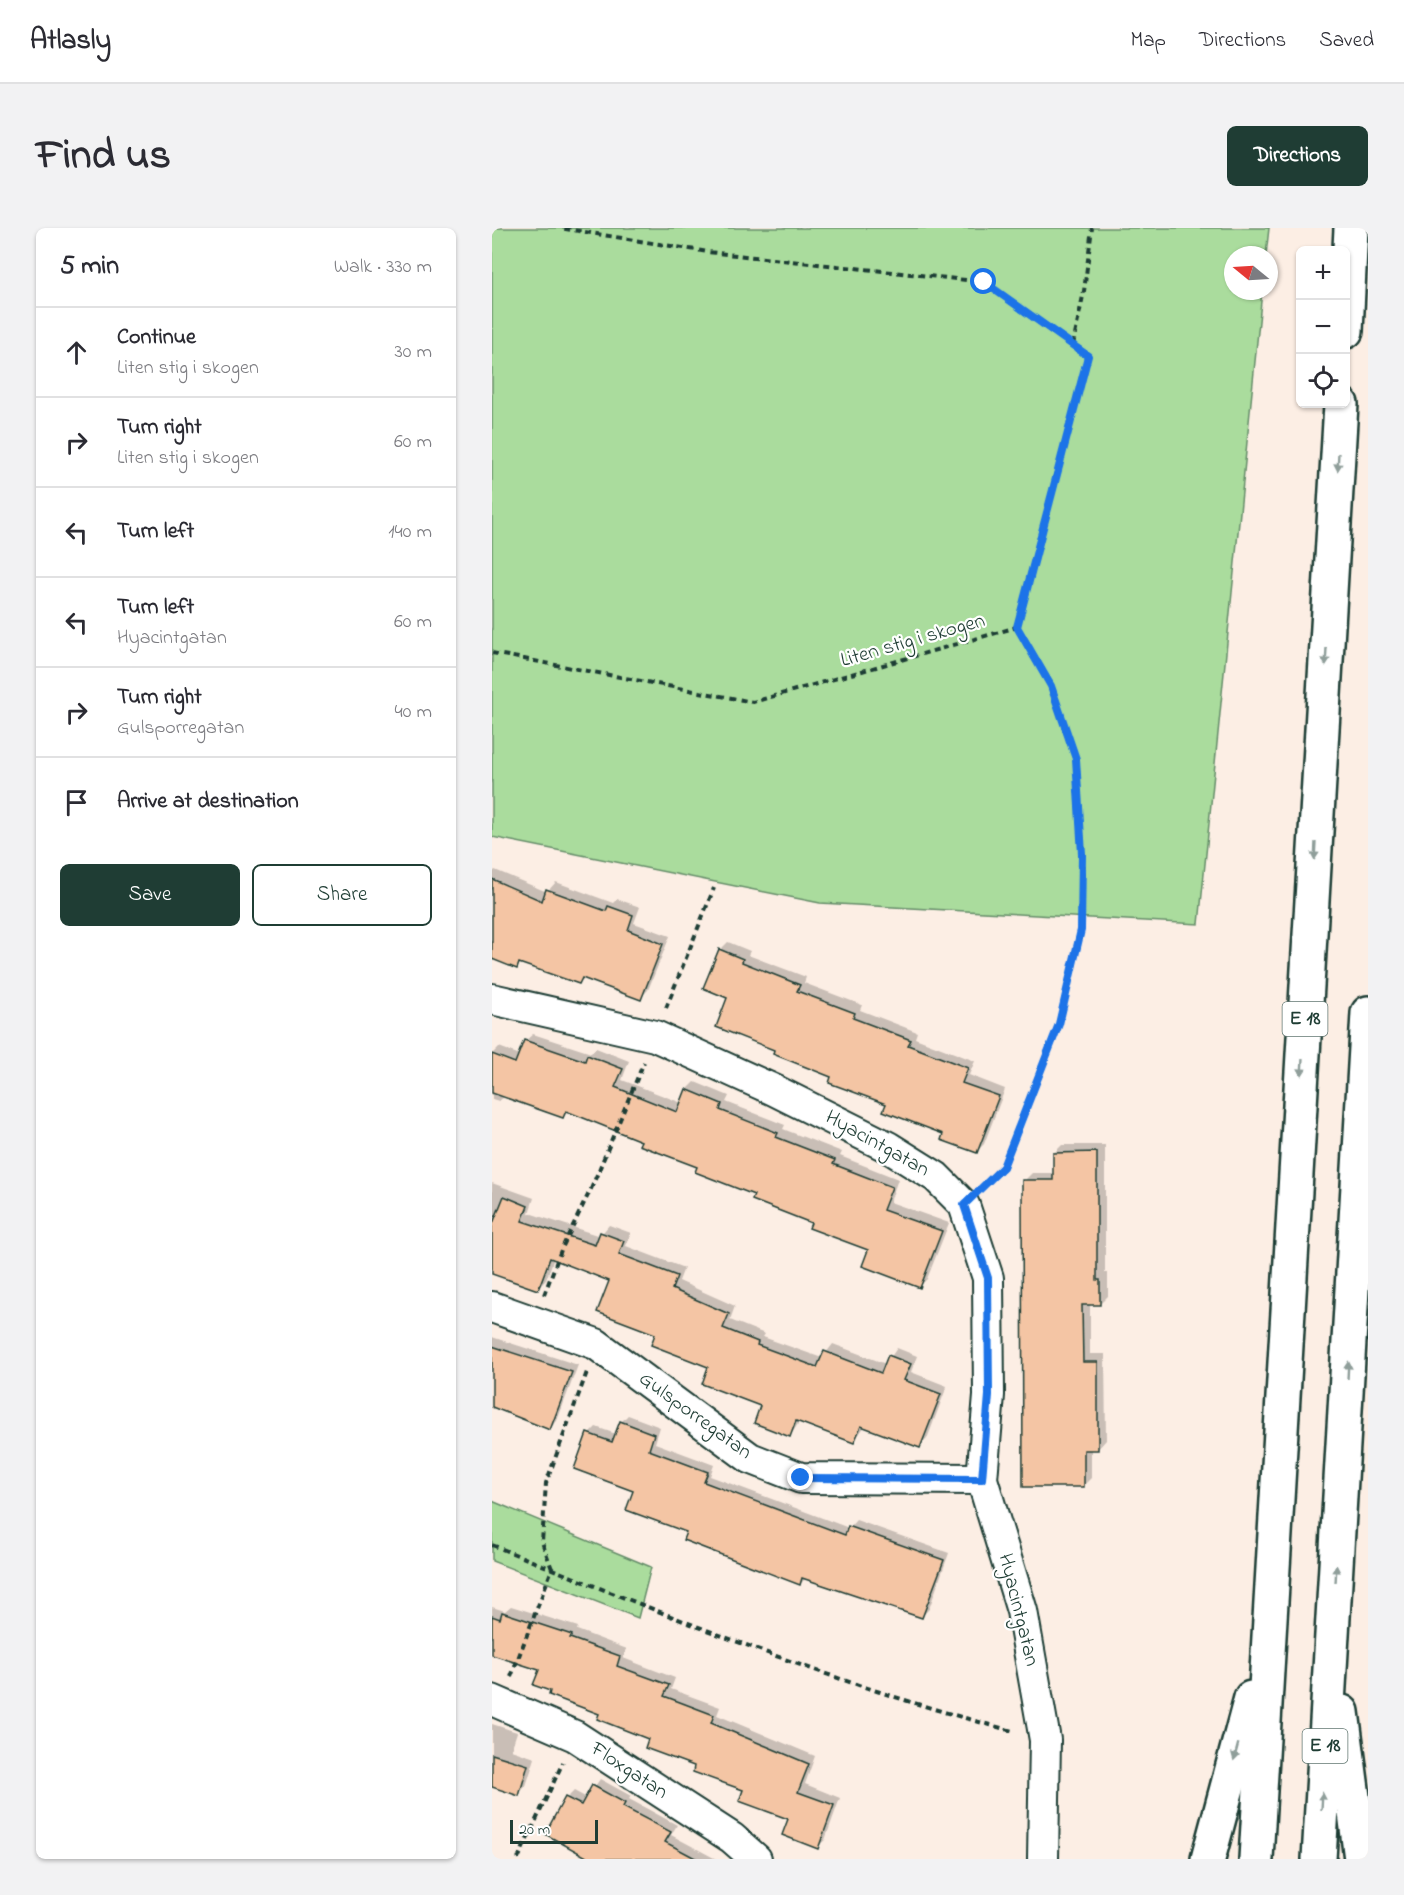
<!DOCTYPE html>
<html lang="en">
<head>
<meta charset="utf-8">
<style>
	body { margin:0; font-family:"Indie Flower",sans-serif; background:#f2f2f3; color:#2b2b33 }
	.controls { position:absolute; right:18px; top:18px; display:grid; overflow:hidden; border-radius:9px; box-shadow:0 2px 4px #0004 }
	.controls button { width:54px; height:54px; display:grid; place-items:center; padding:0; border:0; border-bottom:2px solid #e1e1e2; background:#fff; color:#2b2b33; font:30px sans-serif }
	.compass { position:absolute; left:732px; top:18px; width:54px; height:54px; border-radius:50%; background:#fff; box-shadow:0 2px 4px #0004; rotate:288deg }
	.scale { position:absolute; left:18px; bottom:15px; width:88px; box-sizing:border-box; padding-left:6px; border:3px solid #1f3d34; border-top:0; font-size:16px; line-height:21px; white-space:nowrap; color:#1f3d34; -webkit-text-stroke:4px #fff; paint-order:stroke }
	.stop { position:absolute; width:18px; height:18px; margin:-14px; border:4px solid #1a73e8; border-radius:50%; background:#fff }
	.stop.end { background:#1a73e8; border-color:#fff; box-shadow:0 2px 6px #0008 }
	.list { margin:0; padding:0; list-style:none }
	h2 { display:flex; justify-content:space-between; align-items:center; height:78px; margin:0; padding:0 24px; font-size:26px }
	h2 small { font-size:20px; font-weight:400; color:#7c7c81 }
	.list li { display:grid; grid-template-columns:39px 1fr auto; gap:18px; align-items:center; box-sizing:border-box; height:90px; padding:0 24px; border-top:2px solid #e1e1e2 }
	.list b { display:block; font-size:22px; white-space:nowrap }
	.list p { margin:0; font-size:20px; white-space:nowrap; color:#7c7c81 }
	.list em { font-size:20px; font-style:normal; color:#7c7c81 }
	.actions { display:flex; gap:12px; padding:18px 24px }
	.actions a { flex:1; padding:14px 0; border:2px solid #1f3d34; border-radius:9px; text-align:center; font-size:21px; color:#1f3d34 }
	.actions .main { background:#1f3d34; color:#fff }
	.icon { flex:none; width:33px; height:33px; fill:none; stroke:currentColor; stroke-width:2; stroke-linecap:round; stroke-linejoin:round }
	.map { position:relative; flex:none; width:876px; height:1631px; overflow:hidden; border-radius:9px }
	header { display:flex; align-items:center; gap:36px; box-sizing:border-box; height:84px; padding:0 30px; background:#fff; border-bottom:2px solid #e1e1e2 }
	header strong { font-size:28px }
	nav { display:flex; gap:33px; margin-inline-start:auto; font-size:21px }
	.intro { display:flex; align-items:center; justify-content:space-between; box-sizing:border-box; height:144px; padding:0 36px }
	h1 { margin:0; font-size:42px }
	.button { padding:15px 27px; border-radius:9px; background:#1f3d34; color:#fff; font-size:21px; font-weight:700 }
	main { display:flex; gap:36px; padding:0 36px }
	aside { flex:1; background:#fff; border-radius:9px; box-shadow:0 2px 4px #0004 }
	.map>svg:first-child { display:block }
	.green { fill:#aadc9d; stroke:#648c68; stroke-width:1.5 }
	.shadow { fill:#0003 }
	.building { fill:#f4c5a4; stroke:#1f3d34; stroke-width:1.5 }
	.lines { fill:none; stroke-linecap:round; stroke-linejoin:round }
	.street-casing { stroke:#1f3d34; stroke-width:34 }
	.highway-casing { stroke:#1f3d34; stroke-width:38 }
	.path { stroke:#1f3d34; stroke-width:4; stroke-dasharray:6 4.5; stroke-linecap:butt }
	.street { stroke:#fff; stroke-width:30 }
	.highway { stroke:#fff; stroke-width:33 }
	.oneway { fill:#8f9e9a }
	.route { stroke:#1a73e8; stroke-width:8 }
	.labels { text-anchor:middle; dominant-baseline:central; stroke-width:4.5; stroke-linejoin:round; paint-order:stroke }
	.shield { fill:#fff; stroke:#627771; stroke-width:1.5 }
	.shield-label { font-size:20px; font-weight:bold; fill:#1f3d34 }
	.street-label { font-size:21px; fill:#1f3d34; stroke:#fff }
</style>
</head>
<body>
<header>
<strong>Atlasly</strong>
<nav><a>Map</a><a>Directions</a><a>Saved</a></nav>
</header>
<div class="intro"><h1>Find us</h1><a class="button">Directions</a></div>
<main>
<aside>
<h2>5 min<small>Walk · 330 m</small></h2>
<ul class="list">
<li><svg class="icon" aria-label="ahead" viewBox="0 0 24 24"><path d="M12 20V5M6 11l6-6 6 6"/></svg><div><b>Continue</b><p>Liten stig i skogen</p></div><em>30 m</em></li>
<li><svg class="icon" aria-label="right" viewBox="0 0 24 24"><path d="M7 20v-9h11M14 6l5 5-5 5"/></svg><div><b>Turn right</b><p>Liten stig i skogen</p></div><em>60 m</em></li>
<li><svg class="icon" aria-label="left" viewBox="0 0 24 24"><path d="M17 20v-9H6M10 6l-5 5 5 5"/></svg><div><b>Turn left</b></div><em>140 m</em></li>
<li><svg class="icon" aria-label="left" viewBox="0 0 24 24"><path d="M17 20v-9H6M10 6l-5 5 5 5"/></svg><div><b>Turn left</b><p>Hyacintgatan</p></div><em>60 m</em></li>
<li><svg class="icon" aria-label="right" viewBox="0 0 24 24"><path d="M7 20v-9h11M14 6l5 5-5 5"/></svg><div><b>Turn right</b><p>Gulsporregatan</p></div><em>40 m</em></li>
<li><svg class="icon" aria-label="arrive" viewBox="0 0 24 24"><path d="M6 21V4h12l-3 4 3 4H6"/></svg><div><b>Arrive at destination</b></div></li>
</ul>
<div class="actions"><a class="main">Save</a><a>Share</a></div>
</aside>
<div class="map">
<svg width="876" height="1631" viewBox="0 0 876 1631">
	<rect width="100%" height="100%" fill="#fceee4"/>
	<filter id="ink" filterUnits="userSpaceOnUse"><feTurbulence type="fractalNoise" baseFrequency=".0167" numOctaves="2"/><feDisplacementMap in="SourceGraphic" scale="12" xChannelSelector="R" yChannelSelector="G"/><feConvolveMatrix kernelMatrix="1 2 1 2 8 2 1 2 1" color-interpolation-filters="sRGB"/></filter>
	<g filter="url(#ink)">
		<!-- green -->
		<g class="green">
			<polygon points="0,0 777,0 774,27 741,27 741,63 770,63 707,696 328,675 0,609"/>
			<polygon points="0,1273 159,1339 146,1390 0,1333"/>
		</g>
		<!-- shadow -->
		<g class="shadow">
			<polygon points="3,642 55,664 64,654 121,675 125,671 148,679 142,695 178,708 156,762 148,770 92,750 87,755 30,734 25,739 0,730 0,645"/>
			<polygon points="236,714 258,723 256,727 314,749 312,755 370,777 368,782 425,804 423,810 483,833 477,847 513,861 492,916 485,923 396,875 284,821 237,769 228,722"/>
			<polygon points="41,806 99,825 104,820 137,833 130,852 190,875 195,862 203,854 237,868 234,874 293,897 291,901 350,924 348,928 406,951 398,974 457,995 435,1051 428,1058 378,1022 151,912 77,883 71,889 13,868 7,873 0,871 0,826 7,819 28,827 33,813"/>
			<polygon points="570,917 613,917 613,1045 616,1045 616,1068 608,1076 598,1076 598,1126 613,1126 614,1212 606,1221 599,1220 599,1250 591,1258 532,953 540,945 562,945 562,925"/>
			<polygon points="0,955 42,970 37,985 108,1008 117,997 139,1005 134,1018 192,1040 187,1053 243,1078 238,1092 273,1106 271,1109 330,1130 341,1116 394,1136 405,1120 425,1128 419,1144 455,1158 435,1211 427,1219 373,1198 362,1213 308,1193 298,1208 270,1178 218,1138 165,1105 119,1052 62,1030 54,1052 46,1060 0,1044"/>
			<polygon points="0,1109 86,1137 65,1193 58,1200 0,1180"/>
			<polygon points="136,1187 168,1199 163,1215 222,1237 218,1248 357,1300 364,1292 457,1325 437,1381 430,1388 314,1350 308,1356 196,1303 97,1206 104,1199 124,1206 129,1194"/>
			<polygon points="19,1378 86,1399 85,1402 135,1421 131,1430 183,1450 179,1461 228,1479 225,1487 323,1528 313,1556 348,1570 333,1612 325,1619 298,1591 253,1561 204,1537 158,1510 60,1462 49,1441 1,1425 0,1428 0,1379 13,1383"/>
			<polygon points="0,1496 25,1504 19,1522 43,1530 34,1558 26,1566 0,1557"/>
			<polygon points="108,1551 139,1568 137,1571 185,1597 179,1607 224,1631 101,1631 55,1606 75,1570 82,1563 95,1570"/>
		</g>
		<!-- building -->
		<g class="building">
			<polygon points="0,651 50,673 54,661 114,683 116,678 141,687 136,702 171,716 149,772 90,750 87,756 27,735 25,741 0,731"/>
			<polygon points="227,721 251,731 250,734 308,757 305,763 363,785 361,790 419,812 416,817 476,840 470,855 507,868 485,925 449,912 451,906 391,883 394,876 337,855 339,849 281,826 282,822 224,799 235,770 211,760"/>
			<polygon points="32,812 93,833 95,827 131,841 123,859 185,884 194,861 230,876 228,882 286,905 284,909 343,932 341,936 400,959 391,982 450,1003 428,1060 370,1038 376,1022 317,1000 319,995 260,972 262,967 203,944 205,939 147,917 149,913 74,883 71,890 0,865 0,826 23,835"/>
			<polygon points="605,924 605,1052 608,1052 608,1077 590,1077 591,1134 606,1134 606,1222 592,1222 592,1259 531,1259 530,952 561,952 561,925"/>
			<polygon points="12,968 36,978 30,993 103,1017 108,1004 132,1013 127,1026 185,1048 180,1061 237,1086 231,1100 266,1114 265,1117 325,1139 332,1123 389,1145 396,1127 419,1136 412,1152 449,1166 428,1220 369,1198 362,1215 304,1193 298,1209 262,1195 268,1178 210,1156 216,1139 159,1117 163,1106 105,1084 117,1053 58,1030 46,1062 0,1046 0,998"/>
			<polygon points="0,1118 80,1144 58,1202 0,1179"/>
			<polygon points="128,1193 162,1206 157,1222 216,1244 212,1254 353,1307 356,1298 452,1332 430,1390 310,1350 308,1357 191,1312 194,1304 134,1282 141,1263 82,1241 95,1205 120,1214"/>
			<polygon points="10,1384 80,1407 78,1410 128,1428 125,1438 177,1457 172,1468 222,1487 219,1495 317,1536 306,1564 342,1577 326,1621 290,1607 296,1591 247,1573 251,1562 201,1544 202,1538 153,1520 156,1511 105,1491 107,1486 57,1467 58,1463 41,1457 47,1442 0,1427 0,1388 8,1391"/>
			<polygon points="0,1526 36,1537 27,1568 0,1559"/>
			<polygon points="100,1557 133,1575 131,1579 179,1604 173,1614 205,1631 98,1631 53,1606 73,1569 89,1577"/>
		</g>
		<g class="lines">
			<defs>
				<g id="street">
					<polyline points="0,771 163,808 282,862 396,919 444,949 472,977 496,1050 497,1167 490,1251 530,1383 553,1512 551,1631"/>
					<polyline points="0,1079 104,1116 258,1230 309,1250 490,1251"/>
					<polyline points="0,1472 83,1508 240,1610 264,1631"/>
				</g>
				<g id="highway">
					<polyline points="854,103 859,0"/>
					<polyline points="850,1484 869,1631"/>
					<polyline points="716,1631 759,1470"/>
					<polyline points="764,1631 849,176"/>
					<polyline points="827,1631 876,785"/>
				</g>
			</defs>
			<!-- street casing -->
			<use href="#street" class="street-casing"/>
			<!-- highway casing -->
			<use href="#highway" class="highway-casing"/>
			<!-- path -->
			<g class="path">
				<polyline points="581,117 592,63 600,0"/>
				<polyline points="0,425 261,474 525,399 596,128 492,54 216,24 68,0"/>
				<polyline points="174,780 222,660"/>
				<polyline points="494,956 511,939 567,796 589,702 590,626 584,531 559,458 525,399"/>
				<polyline points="52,1067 69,1022 99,961 152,834"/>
				<path d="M0,1317C171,1385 342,1457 521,1503"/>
				<polyline points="19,1449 60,1341 50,1314 54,1255 95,1144"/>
				<polyline points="26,1631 71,1534"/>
			</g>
			<!-- street -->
			<use href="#street" class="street"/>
			<!-- highway -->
			<use href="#highway" class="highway"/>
		</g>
		<!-- one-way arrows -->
		<defs><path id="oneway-solid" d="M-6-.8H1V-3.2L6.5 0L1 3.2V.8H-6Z" transform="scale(1.5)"/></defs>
		<g class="oneway">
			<use href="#oneway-solid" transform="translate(846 234) rotate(93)"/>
			<use href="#oneway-solid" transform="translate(834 429) rotate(93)"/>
			<use href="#oneway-solid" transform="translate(823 623) rotate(93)"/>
			<use href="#oneway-solid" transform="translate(810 839) rotate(93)"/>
			<use href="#oneway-solid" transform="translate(856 1142) rotate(-87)"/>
			<use href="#oneway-solid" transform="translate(844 1346) rotate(-87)"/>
			<use href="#oneway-solid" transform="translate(744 1524) rotate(105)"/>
			<use href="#oneway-solid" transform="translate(830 1573) rotate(-87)"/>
		</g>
	</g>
	<g class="lines" filter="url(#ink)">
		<!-- route -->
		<polyline class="route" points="309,1250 490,1251 497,1167 496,1050 472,977 511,939 567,796 589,702 590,626 584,531 559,458 525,399 596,128 492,54"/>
	</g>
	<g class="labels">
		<!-- shield labels -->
		<g class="shield">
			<rect x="790.5" y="774" width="45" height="34" rx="4.5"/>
			<rect x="810.5" y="1501" width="45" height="34" rx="4.5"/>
		</g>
		<g class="shield-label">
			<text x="813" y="791">E 18</text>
			<text x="833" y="1518">E 18</text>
		</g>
		<!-- street labels -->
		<g class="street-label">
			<text transform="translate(421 413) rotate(-16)">Liten stig i skogen</text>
			<text transform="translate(385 916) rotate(29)">Hyacintgatan</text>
			<text transform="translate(203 1188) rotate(36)">Gulsporregatan</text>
			<text transform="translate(526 1382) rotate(76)">Hyacintgatan</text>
			<text transform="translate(137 1543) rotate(33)">Floxgatan</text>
		</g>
	</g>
</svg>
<div class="controls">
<button>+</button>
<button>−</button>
<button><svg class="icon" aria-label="locate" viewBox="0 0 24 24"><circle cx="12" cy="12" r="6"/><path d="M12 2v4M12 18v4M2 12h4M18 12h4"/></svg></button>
</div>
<svg class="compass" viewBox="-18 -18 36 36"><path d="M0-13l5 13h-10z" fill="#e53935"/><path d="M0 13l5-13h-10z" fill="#7c7c81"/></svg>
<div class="scale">20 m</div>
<div class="stop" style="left:492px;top:54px"></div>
<div class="stop end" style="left:309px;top:1250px"></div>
</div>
</main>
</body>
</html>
